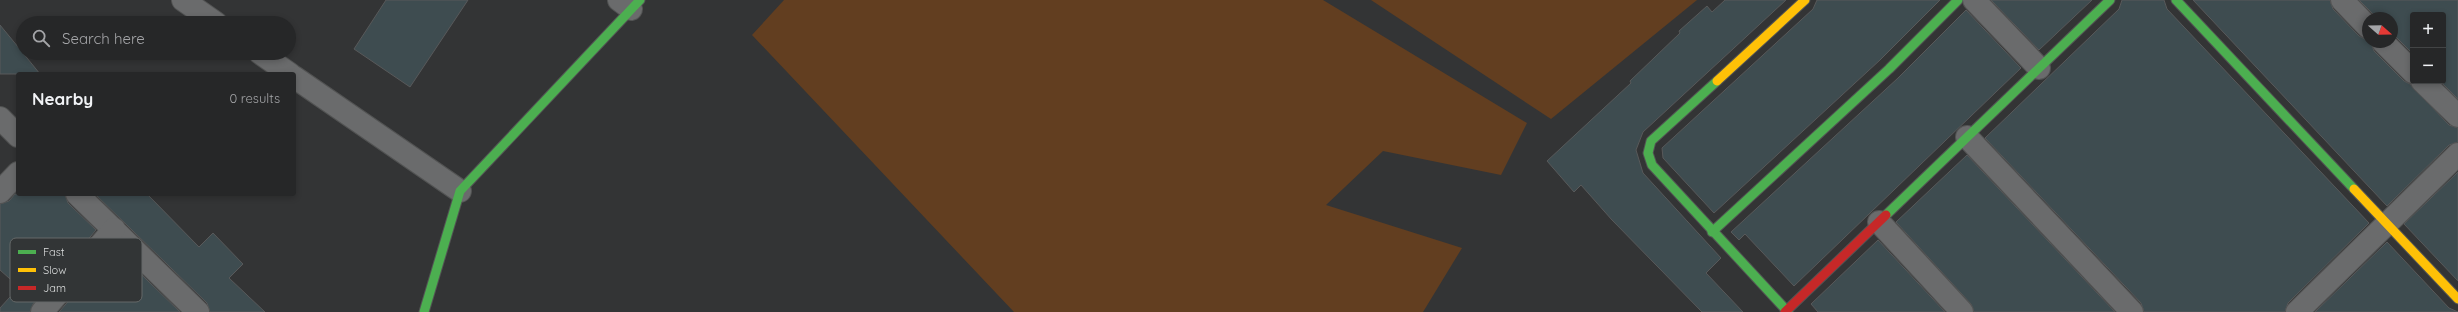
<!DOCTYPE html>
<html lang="en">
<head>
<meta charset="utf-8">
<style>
	body { margin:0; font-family:Quicksand,sans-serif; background:#323334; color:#f1f3f6 }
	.controls { position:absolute; right:12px; top:12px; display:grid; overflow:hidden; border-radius:4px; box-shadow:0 2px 6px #0003 }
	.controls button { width:36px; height:36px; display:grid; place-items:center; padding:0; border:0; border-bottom:1px solid #424445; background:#262728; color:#f1f3f6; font:20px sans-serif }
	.compass { position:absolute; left:2362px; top:12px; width:36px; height:36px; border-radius:50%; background:#262728; box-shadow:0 2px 6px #0003; rotate:110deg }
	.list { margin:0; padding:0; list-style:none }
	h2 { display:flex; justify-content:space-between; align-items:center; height:52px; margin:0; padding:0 16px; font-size:17px }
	h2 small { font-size:13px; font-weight:400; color:#a4a5a8 }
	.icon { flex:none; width:22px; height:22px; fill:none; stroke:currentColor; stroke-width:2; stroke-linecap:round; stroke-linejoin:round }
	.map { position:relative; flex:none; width:2458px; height:312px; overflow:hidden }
	.search { position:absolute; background:#262728; box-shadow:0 2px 6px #0003; left:16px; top:16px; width:280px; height:44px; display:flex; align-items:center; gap:10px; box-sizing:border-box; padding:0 14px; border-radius:22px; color:#a4a5a8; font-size:15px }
	.panel { position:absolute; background:#262728; box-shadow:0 2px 6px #0003; left:16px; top:72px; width:280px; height:124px; border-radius:4px }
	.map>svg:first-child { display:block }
	.green { fill:#623e20 }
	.building { fill:#3e4c50; stroke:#58595a }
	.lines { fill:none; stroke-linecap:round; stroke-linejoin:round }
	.street-casing { stroke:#525353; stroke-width:24 }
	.fast-casing { stroke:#525353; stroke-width:11 }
	.slow-casing { stroke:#525353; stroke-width:11 }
	.jam-casing { stroke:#525353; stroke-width:11 }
	.street { stroke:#6a6b6c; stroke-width:22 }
	.fast { stroke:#4caf50; stroke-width:9 }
	.slow { stroke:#ffc107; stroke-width:9 }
	.jam { stroke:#c62828; stroke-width:9 }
	.key { fill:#323536; stroke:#656868; stroke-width:1 }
	.key-label { font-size:11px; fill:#dcdede }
</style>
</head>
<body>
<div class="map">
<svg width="2458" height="312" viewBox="0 0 2458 312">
	<rect width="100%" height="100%" fill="#333435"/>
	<!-- green -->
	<g class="green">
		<polygon points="784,0 1323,0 1527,123 1501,175 1383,151 1326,205 1462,248 1423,312 1014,312 752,35"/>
		<polygon points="1371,0 1697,0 1551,119"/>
	</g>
	<!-- building -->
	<g class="building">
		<polygon points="386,0 468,0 410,87 354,49"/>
		<polygon points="1725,0 1786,0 1643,132 1636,150 1643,173 1721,258 1706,273 1743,312 1702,312 1612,220 1581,185 1574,192 1547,161 1631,83 1630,81 1680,33 1679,31 1707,6 1712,12"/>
		<polygon points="1817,0 1940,0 1880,60 1714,213 1663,158 1662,148 1813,9"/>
		<polygon points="1991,0 2092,0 2039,50"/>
		<polygon points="2122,0 2164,0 2167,9 2369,223 2288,303 2285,312 2144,312 2141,303 1985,138 2119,9"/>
		<polygon points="2193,0 2330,0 2333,9 2359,36 2371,42 2374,51 2404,81 2410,84 2449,125 2458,128 2458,142 2449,145 2387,206"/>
		<polygon points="2359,0 2458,0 2458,99 2440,81 2443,81 2443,15 2413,15 2413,54 2392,33 2392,18 2377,18"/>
		<polygon points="1966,10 2021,68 1794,286 1745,234 1739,240 1731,232 1898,78"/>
		<polygon points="0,25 23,53 40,74 0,74"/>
		<polygon points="1967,155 2115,312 1974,312 1971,304 1896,222"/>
		<polygon points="2458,172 2458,281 2404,224"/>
		<polygon points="15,194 65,194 68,203 96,230 33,304 30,312 0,312 0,308 19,287 0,270 0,204 9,201"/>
		<polygon points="95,194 147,194 199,247 213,233 243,264 229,278 265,312 210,312 207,303"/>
		<polygon points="1878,240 1945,312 1818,312 1811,304"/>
		<polygon points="2387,242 2449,308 2458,312 2315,312"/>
		<polygon points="114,248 180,312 59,312"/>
	</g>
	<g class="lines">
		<defs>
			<g id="street">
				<polyline points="183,0 216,23"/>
				<polyline points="619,0 631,9"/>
				<polyline points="1974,0 2039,68"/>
				<polyline points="2342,0 2368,27"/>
				<polyline points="2383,42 2413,72"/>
				<polyline points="260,53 290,74"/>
				<polyline points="294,77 460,191"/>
				<polyline points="2422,81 2458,116"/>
				<polyline points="0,118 18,136"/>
				<polyline points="1967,137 2132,312"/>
				<polyline points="0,192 18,173"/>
				<polyline points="77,194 198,312"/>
				<polyline points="1879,222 1962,312"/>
				<polyline points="42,312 114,229"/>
				<polyline points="2297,312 2458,154"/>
			</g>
			<g id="fast">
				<polyline points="2176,0 2354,189"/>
				<polyline points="1717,81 1651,141 1648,153 1652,165 1788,312"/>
				<polyline points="1886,215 2110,0"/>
				<polyline points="1712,232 1889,69 1958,0"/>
				<polyline points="424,312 460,191 640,0"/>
			</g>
			<g id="slow">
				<polyline points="1717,81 1805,0"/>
				<polyline points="2354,189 2458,299"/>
			</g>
			<polyline id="jam" points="1785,312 1886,215"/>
		</defs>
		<!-- street casing -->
		<use href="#street" class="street-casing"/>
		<!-- fast casing -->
		<use href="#fast" class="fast-casing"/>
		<!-- slow casing -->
		<use href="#slow" class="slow-casing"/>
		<!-- jam casing -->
		<use href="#jam" class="jam-casing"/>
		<!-- street -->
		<use href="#street" class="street"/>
		<!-- fast -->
		<use href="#fast" class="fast"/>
		<!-- slow -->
		<use href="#slow" class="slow"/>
		<!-- jam -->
		<use href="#jam" class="jam"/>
	</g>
	<!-- legend -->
	<rect x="10" y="238" width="132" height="64" rx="6" class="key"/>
	<rect x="18" y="250" width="18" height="4" fill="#4caf50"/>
	<rect x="18" y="268" width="18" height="4" fill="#ffc107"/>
	<rect x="18" y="286" width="18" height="4" fill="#c62828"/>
	<g class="key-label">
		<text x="43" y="256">Fast</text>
		<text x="43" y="274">Slow</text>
		<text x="43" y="292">Jam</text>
	</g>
</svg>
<div class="controls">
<button>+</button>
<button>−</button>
</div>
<svg class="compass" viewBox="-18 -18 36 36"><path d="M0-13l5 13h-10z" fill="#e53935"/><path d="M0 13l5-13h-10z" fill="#a4a5a8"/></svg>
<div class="search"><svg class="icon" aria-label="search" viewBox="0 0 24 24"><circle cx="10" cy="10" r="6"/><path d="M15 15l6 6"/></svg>Search here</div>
<section class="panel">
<h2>Nearby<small>0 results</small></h2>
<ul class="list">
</ul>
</section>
</div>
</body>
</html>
